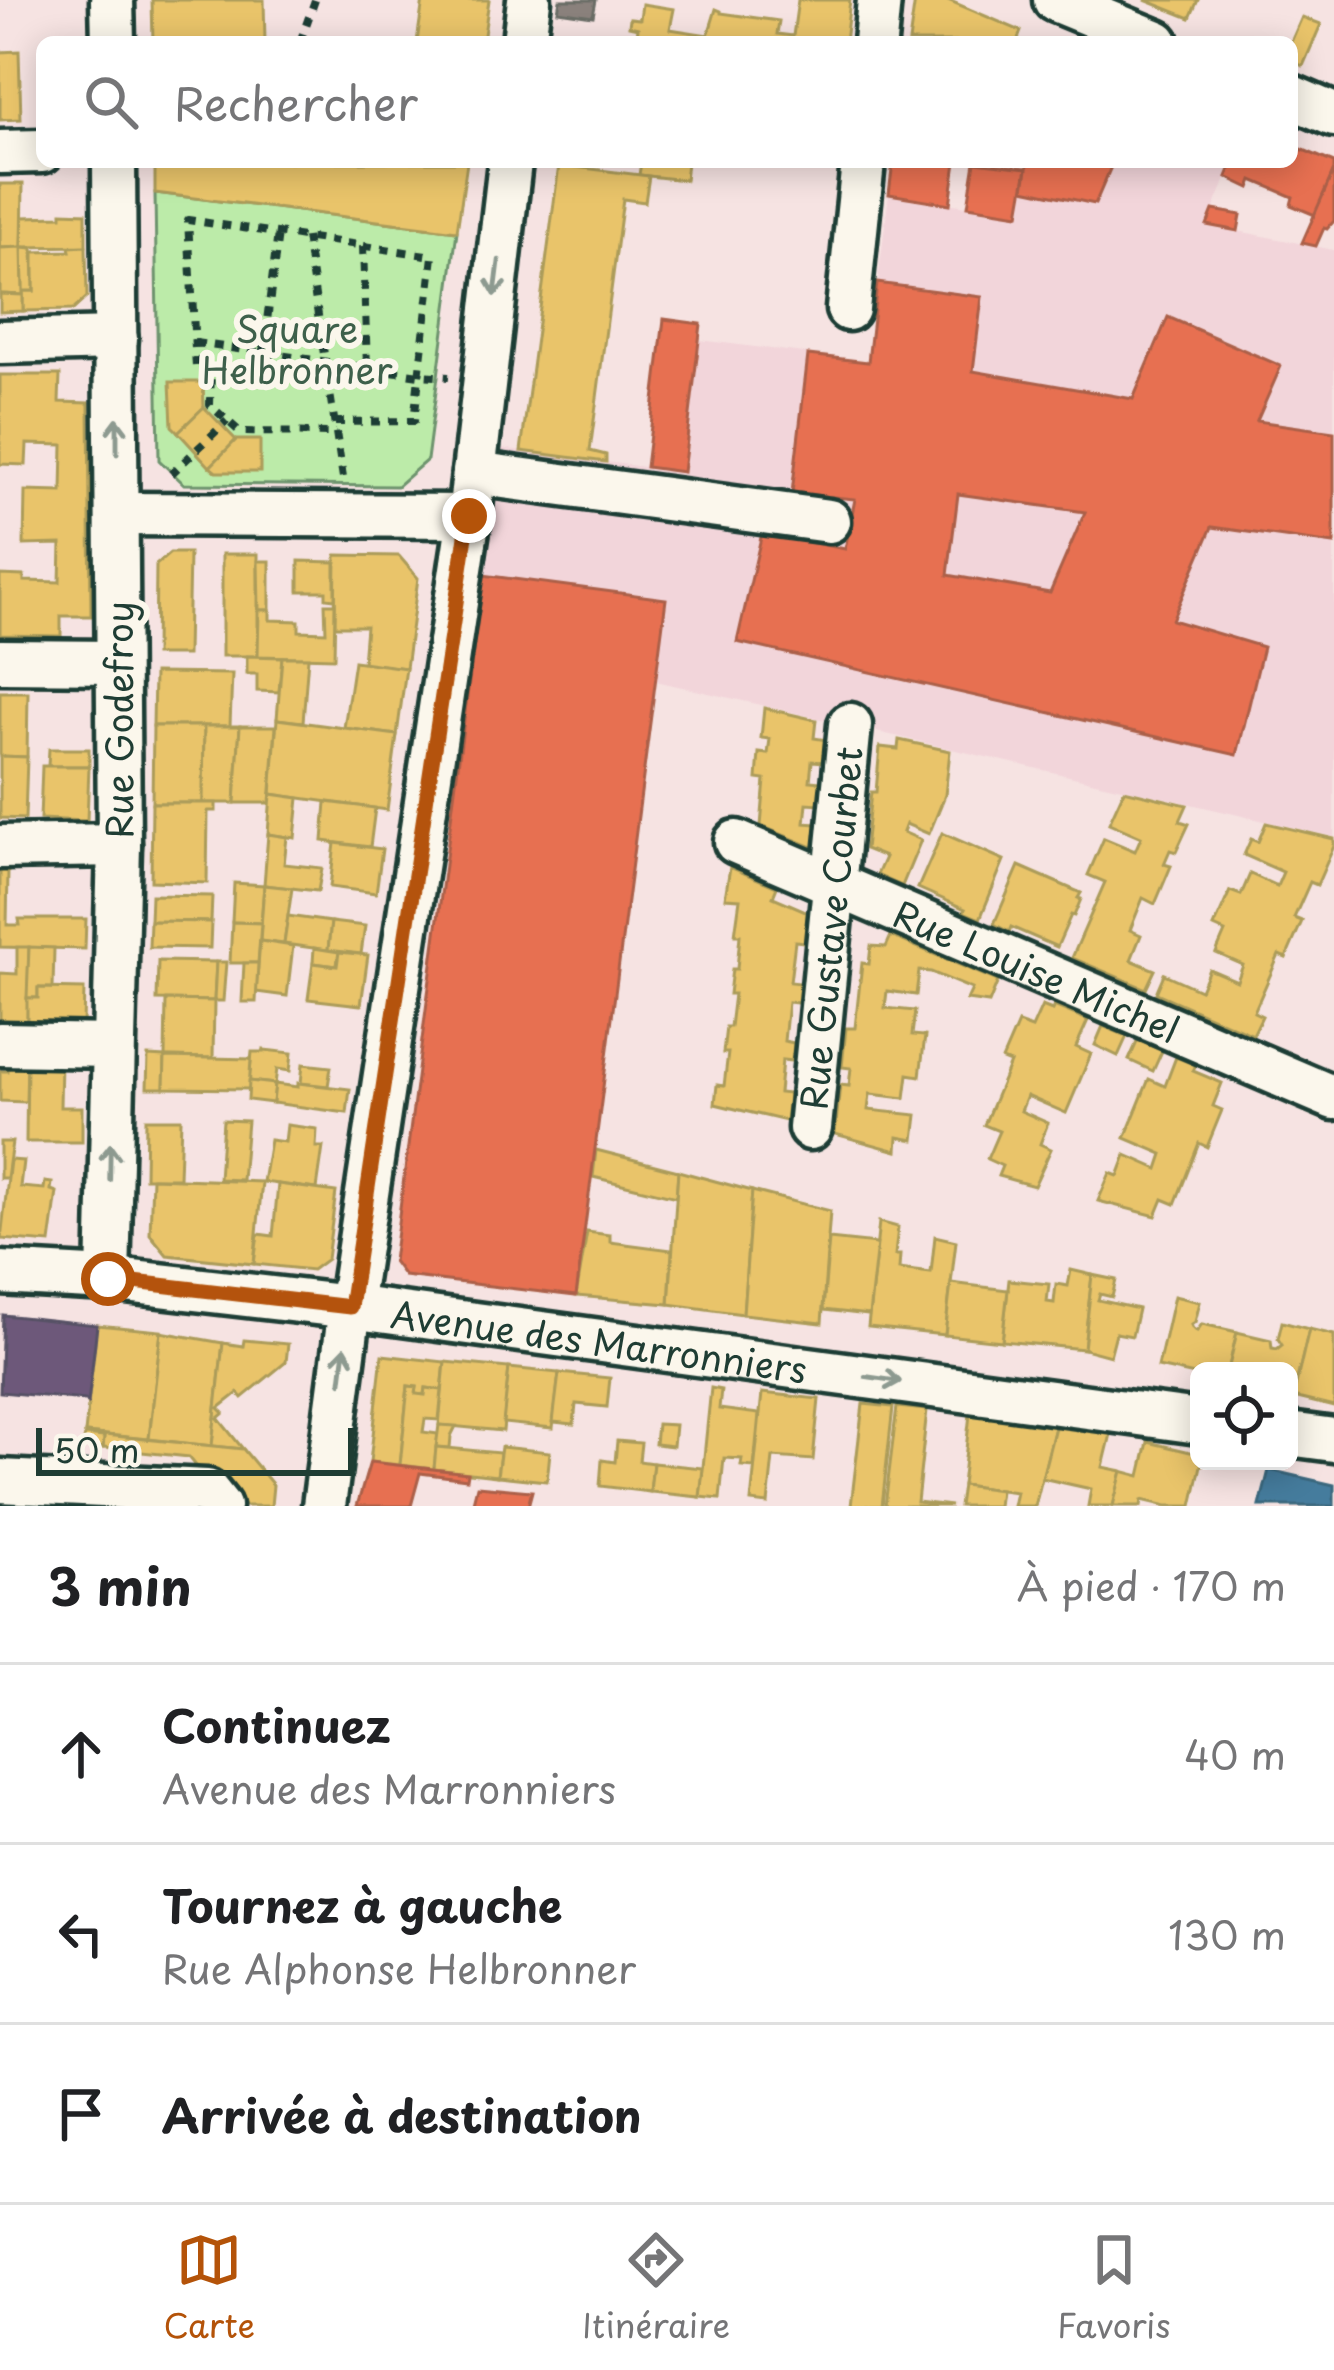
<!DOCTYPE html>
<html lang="fr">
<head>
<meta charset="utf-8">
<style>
	body { margin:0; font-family:"Playpen Sans",sans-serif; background:#f2f2f2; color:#202124 }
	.controls { position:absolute; right:36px; bottom:36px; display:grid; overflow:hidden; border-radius:18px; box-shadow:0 6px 30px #0003 }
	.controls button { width:108px; height:108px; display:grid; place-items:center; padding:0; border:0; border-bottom:3px solid #e0e0e0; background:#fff; color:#202124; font:60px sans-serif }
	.scale { position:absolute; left:36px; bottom:30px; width:318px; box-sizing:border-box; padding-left:12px; border:6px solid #1f3d34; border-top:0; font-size:33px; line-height:42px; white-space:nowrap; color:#1f3d34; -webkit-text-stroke:9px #fbf7ec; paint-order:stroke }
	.stop { position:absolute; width:36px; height:36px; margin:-27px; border:9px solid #b45309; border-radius:50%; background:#fff }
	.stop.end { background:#b45309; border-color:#fff; box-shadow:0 3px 12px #0008 }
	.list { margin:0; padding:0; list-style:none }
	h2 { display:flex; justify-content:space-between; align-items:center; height:156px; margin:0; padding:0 48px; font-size:51px }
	h2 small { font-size:39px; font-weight:400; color:#757577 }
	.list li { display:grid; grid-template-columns:78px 1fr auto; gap:36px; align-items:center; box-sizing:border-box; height:180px; padding:0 48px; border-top:3px solid #e0e0e0 }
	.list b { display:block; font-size:45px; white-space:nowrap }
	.list p { margin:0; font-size:39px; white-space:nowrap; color:#757577 }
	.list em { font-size:39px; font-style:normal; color:#757577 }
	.icon { flex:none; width:66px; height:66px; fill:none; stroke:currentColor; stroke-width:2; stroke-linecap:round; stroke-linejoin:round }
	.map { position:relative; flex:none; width:1334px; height:1506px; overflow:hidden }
	.search { position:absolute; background:#fff; box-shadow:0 6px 30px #0003; left:36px; right:36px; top:36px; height:132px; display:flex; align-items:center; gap:30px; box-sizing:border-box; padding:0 42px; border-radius:18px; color:#757577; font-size:45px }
	.sheet { height:696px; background:#fff }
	nav { display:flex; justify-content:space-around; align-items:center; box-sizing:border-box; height:168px; border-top:3px solid #e0e0e0; background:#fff; font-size:33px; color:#757577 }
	nav a { display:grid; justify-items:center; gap:6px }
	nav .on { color:#b45309 }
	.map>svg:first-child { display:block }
	.built { fill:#f2d5da }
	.park { fill:#bceba9; stroke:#6e946e; stroke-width:3 }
	.homes { fill:#e9c46a; stroke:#ac9c5a; stroke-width:3 }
	.shops { fill:#e76f51; stroke:#ab6048; stroke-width:3; fill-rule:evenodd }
	.offices { fill:#6d597a; stroke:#565165; stroke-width:3 }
	.public { fill:#457b9d; stroke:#3a687e; stroke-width:3 }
	.industry { fill:#8a817c; stroke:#6a6d66; stroke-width:3 }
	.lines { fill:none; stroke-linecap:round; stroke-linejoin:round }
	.minor-casing { stroke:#1f3d34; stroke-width:51 }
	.path { stroke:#1f3d34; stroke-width:8; stroke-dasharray:9 9; stroke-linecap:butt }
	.minor { stroke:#fbf7ec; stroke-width:42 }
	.oneway { stroke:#8d9a90 }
	.route { stroke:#b45309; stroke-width:15 }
	.labels { text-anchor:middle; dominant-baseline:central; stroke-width:12; stroke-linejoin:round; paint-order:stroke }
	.park-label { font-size:36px; fill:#3e604b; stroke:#fbf7ec }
	.street-label { font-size:36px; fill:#1f3d34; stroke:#fbf7ec }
</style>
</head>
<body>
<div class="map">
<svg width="1334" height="1506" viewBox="0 0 1334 1506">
	<rect width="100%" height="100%" fill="#f6e3e2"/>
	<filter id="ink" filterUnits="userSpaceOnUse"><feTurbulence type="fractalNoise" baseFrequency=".00833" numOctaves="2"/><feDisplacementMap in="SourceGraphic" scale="24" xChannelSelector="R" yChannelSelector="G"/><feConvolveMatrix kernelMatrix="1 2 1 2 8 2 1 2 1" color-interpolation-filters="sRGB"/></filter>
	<g filter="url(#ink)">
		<!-- built -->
		<polygon class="built" points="1113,162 1233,162 1207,225 1334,250 1334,837 656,681 666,599 483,575 500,448 682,472 700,340 868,361 889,194 1019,214 1024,189 1095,204"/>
		<!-- park -->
		<polygon class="park" points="155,193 457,231 427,460 397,486 184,484 159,460"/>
		<!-- homes -->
		<g class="homes">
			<polygon points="152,0 264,0 265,42 153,42"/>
			<polygon points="423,0 489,0 483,42 417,42"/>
			<polygon points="798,0 850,0 845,42 706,42 716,9 721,11 721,13 779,21 777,34 793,36"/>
			<polygon points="915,0 948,0 1021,31 1017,42 909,42"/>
			<polygon points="1145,0 1198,0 1190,18"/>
			<polygon points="642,4 674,9 670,29 708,35 706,42 636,42 638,28 629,26 630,18 640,19"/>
			<polygon points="1302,17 1321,24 1303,66 1292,61 1291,42"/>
			<polygon points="19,51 21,119 0,120 0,52"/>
			<polygon points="155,162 467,162 457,231 155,193"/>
			<polygon points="641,162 687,162 685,180 639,175"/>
			<polygon points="559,165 649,176 645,202 623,199 590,451 606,455 606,462 521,451"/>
			<polygon points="0,184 23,184 22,247 0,248"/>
			<polygon points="62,212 86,213 86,246 22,247 23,217 62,216"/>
			<polygon points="86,246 87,297 73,310 23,311 23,291 34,291 34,252 70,251 69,247"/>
			<polygon points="22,247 33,248 34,291 23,291"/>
			<polygon points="22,247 23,295 0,294 0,248"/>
			<polygon points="0,294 23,295 23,311 0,312"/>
			<polygon points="0,375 60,375 59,402 89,403 91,616 61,616 61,636 0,635 0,575 24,576 24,581 60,582 61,544 24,545 25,491 62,492 63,445 27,444 26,465 0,464"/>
			<polygon points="170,382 203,382 204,407 178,432 172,426"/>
			<polygon points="204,407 236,440 210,467 178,432"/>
			<polygon points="236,440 260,440 260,472 216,472 210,467"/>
			<polygon points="170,553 189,553 187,655 155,655 156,565"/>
			<rect x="222" y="554" width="36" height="102"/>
			<polygon points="336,555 399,556 418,578 406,668 363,663 366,626 335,626"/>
			<polygon points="258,561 270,561 270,610 259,610"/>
			<polygon points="299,561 335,562 335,599 326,598 326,591 299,591"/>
			<polygon points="325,604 335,604 334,658 258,656 259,610 270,610 270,620 299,621 299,631 326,632"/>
			<polygon points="247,656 282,657 279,692 257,691 257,674 247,674"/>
			<polygon points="282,657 308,657 303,722 277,719"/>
			<polygon points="354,661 406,668 397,735 344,728"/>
			<polygon points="154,673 232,674 230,726 153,726"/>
			<polygon points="0,692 28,692 27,757 0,756"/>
			<polygon points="764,708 816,720 814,738 827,740 824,762 812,761 810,781 822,782 820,804 807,803 805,823 818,824 815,848 761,826 765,780 757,779 759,753 768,754 770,739 761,738"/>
			<polygon points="277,719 397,735 387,810 271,794"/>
			<polygon points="153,726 204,726 203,803 152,803"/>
			<polygon points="204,726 240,726 235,803 203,803"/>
			<polygon points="240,726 276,726 270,803 235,803"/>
			<polygon points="899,740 950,751 945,795 929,834 906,824 903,832 921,840 902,886 877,875 885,857 865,849 871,792 876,792 880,747 898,749"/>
			<polygon points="49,749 89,749 89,766 48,766"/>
			<polygon points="0,756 27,757 25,819 0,818"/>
			<polygon points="42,766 89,766 87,821 40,819"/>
			<polygon points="1124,790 1187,805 1180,821 1189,824 1176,852 1170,850 1164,864 1171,866 1155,904 1143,898 1130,930 1141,935 1131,960 1155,970 1146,989 1072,958 1105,882 1088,875 1104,838 1135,851 1141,837 1109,823"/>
			<polygon points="271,794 299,798 295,838 268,834"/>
			<polygon points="326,802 375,808 370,847 323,841"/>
			<polygon points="152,803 216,803 216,811 208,811 207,883 151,881"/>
			<polygon points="1266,823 1334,839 1334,846 1317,885 1310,882 1294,918 1302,921 1286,958 1279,955 1254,1012 1262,1016 1253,1035 1156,993 1164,974 1200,990 1209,969 1237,981 1243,965 1216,953 1225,932 1214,927 1230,891 1241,895 1250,874 1277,886 1283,872 1244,855 1251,839 1258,842"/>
			<polygon points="942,833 1004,860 980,919 963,912 965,909 918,888"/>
			<polygon points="268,834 287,837 284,864 322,868 318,891 264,885"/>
			<polygon points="335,843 382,849 376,893 330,887"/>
			<polygon points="1019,866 1081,893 1078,898 1081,899 1074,916 1071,915 1057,947 1011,927 1009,932 994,924"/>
			<polygon points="730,867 777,887 773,897 808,912 805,942 795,941 790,982 800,983 798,1003 788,1002 784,1041 794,1043 792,1061 782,1060 779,1093 789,1094 786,1121 715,1104 717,1085 724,1086 728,1053 723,1053 726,1027 730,1027 734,994 729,994 732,969 737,969 740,935 735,935 740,899 725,898"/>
			<polygon points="0,870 8,871 7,925 20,925 19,919 86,919 85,949 0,947"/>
			<polygon points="234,883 264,885 261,923 232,922"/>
			<polygon points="264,885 292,888 284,944 260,941"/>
			<polygon points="151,895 212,896 211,922 150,921"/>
			<polygon points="288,916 331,922 328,950 284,944"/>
			<polygon points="150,921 211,922 210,948 149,947"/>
			<polygon points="232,922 261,923 258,963 230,963"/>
			<polygon points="331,922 365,926 361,954 328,950"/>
			<polygon points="891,936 998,981 989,1003 967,1000 972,989 931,972 919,971 916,995 887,991 885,1008 915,1011 912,1035 925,1036 920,1076 908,1074 905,1098 870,1094 868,1110 917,1115 914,1140 898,1137 897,1151 835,1134 840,1085 849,1086 851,1068 842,1067 846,1028 855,1028 862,963 869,964 871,946 886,947"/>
			<polygon points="260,941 293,946 287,996 256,992"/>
			<polygon points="17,947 29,947 27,1023 0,1023 0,973 17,974"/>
			<polygon points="29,947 54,948 53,988 38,988 38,998 27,998"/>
			<polygon points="314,948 339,952 337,966 313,963"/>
			<polygon points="339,952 368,955 361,1005 308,999 313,963 337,966"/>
			<polygon points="158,961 216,962 214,1001 157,1000"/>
			<polygon points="216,962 226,962 223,1001 214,1001"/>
			<polygon points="244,963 258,963 256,1002 242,1002"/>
			<polygon points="38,988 84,989 83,1024 27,1023 27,998 38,998"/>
			<polygon points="166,1000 214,1001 213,1058 165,1057"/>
			<polygon points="1042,1006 1052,1010 1054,1006 1088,1020 1076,1047 1091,1054 1066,1113 1027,1096 1021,1111 1048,1123 1040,1144 1051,1149 1034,1186 998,1176 1002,1166 987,1159 999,1131 984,1125 1010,1063 1002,1060 1018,1023 1032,1028"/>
			<polygon points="1103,1026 1127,1036 1118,1056 1095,1045"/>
			<polygon points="1138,1040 1162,1051 1153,1071 1129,1060"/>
			<polygon points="264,1050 292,1053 290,1071 277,1069 275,1084 249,1081 252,1052 264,1052"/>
			<polygon points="148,1056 165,1057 164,1088 147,1088"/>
			<polygon points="165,1057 251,1059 249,1089 164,1088"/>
			<polygon points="1176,1057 1196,1065 1193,1071 1222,1083 1213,1106 1222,1110 1207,1147 1199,1143 1175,1204 1163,1199 1156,1216 1098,1201 1110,1173 1118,1176 1126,1155 1158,1169 1163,1154 1125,1138 1149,1079 1165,1086"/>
			<polygon points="8,1061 27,1061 26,1102 0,1101 0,1071 8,1071"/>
			<polygon points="27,1061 61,1061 60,1107 82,1107 82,1142 26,1142"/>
			<polygon points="303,1064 331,1067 328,1086 301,1083"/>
			<polygon points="249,1081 275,1084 273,1103 248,1100"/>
			<polygon points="298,1083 350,1089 347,1113 273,1103 275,1084 298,1087"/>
			<polygon points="146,1119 181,1119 179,1178 145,1178"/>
			<polygon points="223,1120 247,1121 242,1180 219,1179"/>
			<polygon points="287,1125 317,1129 316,1147 323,1147 317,1189 263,1182 270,1140 285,1142"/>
			<polygon points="0,1142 12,1142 7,1178 0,1178"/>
			<polygon points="596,1150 678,1171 676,1197 593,1177"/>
			<polygon points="10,1160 23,1161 20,1187 44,1189 45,1182 52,1183 51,1190 57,1192 50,1243 1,1239"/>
			<polygon points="678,1171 752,1191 743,1314 669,1304"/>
			<polygon points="152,1178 262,1182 254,1264 167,1255 150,1234"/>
			<polygon points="278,1184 336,1192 327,1259 312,1270 254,1264 258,1234 273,1236"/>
			<polygon points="752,1191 830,1211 822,1323 743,1314"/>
			<polygon points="879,1222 898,1227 895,1255 900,1255 899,1269 931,1273 935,1236 956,1241 945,1335 868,1327"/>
			<polygon points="587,1232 610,1235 610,1242 672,1250 669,1304 576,1296"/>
			<polygon points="829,1239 877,1244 869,1315 823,1310"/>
			<polygon points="1071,1270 1092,1275 1084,1349 1002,1341 1009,1280 1049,1284 1047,1302 1054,1303 1056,1284 1068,1286"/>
			<polygon points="1092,1275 1116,1280 1112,1297 1100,1294 1098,1300 1138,1309 1132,1336 1116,1333 1110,1356 1084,1349"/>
			<polygon points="951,1283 1008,1290 1002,1341 945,1335"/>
			<polygon points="1174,1296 1200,1302 1195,1322 1191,1325 1193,1329 1197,1331 1202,1324 1237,1332 1228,1371 1199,1371 1199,1376 1158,1367"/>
			<polygon points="1282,1322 1309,1329 1293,1397 1289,1397 1289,1371 1228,1371 1237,1332 1271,1340 1272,1348 1277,1349 1282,1345 1278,1339"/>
			<polygon points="97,1325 161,1331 149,1439 85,1433"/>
			<polygon points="1309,1329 1334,1335 1334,1407 1293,1397"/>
			<polygon points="161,1332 223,1343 212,1446 149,1439"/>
			<polygon points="244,1340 288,1344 286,1362 242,1398 238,1393 219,1408 224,1413 218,1418 243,1449 212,1446 223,1343 243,1346"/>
			<polygon points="382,1355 445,1362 442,1390 426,1388 425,1395 416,1394 417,1387 408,1386 400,1465 370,1462"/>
			<polygon points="445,1362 509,1368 503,1431 439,1425"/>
			<polygon points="509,1368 559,1373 553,1428 503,1423"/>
			<polygon points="559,1373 610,1378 607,1407 576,1404 574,1424 553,1422"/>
			<polygon points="408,1386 417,1387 416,1394 425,1395 426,1388 442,1390 439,1420 425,1419 423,1432 438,1434 434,1469 400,1465"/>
			<polygon points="711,1388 721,1390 719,1409 759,1414 754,1467 741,1466 742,1459 724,1458 720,1499 700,1497"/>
			<polygon points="762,1393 819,1399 813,1460 773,1457 768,1504 751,1502"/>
			<polygon points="863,1404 893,1407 882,1506 851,1506"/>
			<polygon points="897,1407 927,1410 917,1502 951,1506 885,1506"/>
			<polygon points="970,1414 1056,1423 1035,1506 1013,1506 1016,1492 962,1485"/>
			<polygon points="1056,1423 1111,1434 1103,1467 1122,1471 1113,1506 1088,1506 1091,1489 1042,1478"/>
			<polygon points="657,1424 675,1425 673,1446 655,1444"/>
			<polygon points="439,1425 456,1426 451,1436 450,1448 436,1447"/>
			<polygon points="85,1433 243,1449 273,1485 271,1506 228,1506 189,1457 103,1448 104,1437 85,1435"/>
			<polygon points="85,1435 104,1437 103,1448 83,1446"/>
			<polygon points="617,1441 641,1443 639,1461 653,1463 650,1492 600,1486 602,1460 615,1462"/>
			<polygon points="1148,1442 1199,1454 1199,1461 1202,1461 1192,1506 1167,1506 1142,1500 1141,1506 1113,1506 1122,1471 1140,1476"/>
			<polygon points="436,1447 500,1453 497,1476 434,1469"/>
			<polygon points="501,1447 550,1452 547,1481 497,1476"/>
			<polygon points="653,1463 703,1468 700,1497 650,1492"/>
			<polygon points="962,1485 1000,1490 998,1506 959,1506"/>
		</g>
		<!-- shops -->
		<g class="shops">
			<polygon points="1292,145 1334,163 1334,170 1315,215 1291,205 1293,197 1253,180 1250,188 1227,177 1233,162 1292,162"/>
			<polygon points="893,162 956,162 950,204 889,194"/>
			<polygon points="975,162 1027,168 1019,214 968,206"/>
			<polygon points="1028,162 1113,162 1095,204 1024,189"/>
			<polygon points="1334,170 1334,221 1327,229 1324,228 1316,246 1302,243"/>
			<polygon points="1213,210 1241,215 1238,231 1207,225"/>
			<path d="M877,283L982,297L973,371L1133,399L1168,317L1281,366L1257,421L1334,432V544L1212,527L1172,620L1263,647L1237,755L737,642L762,533L845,549L855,499L792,493L808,355L868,362ZM958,494L1085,512L1050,593L948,575Z"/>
			<polygon points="664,319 701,324 683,472 646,467"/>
			<polygon points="483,575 666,599 576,1296 404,1276 393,1261"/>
			<polygon points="370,1462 468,1473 467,1479 420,1473 411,1506 357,1506"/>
			<polygon points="477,1486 532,1491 528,1506 472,1506"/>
		</g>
		<!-- offices -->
		<polygon class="offices" points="3,1315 97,1325 88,1403 85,1400 0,1392"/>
		<!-- public -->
		<polygon class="public" points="1269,1470 1334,1485 1334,1506 1260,1506"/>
		<!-- industry -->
		<polygon class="industry" points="560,0 596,0 593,16 558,11"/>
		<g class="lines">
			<defs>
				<g id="minor">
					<polyline points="112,0 113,42"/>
					<polyline points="1055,0 1157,42"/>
					<polyline points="524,42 529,0"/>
					<polyline points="875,42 879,0"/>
					<polyline points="1292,97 1334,115"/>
					<polyline points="0,152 42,151"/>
					<polyline points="848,309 863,162"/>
					<polyline points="0,342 116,339"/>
					<polyline points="474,473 829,521"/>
					<polyline points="117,514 469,516"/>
					<polyline points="0,661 117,662"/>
					<path id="s1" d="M736,842L1334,1098"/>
					<polyline points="0,847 119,845"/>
					<polyline points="0,1044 113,1046"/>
					<path id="s2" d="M810,1128L850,725"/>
					<path id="s3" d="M0,1273L108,1279L350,1307L1199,1422"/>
					<polyline points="108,1279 119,845 114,162"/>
					<polyline points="1289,1434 1334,1440"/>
					<polyline points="0,1481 207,1491 219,1506"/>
					<polyline points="324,1506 350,1307 469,516 510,162"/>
				</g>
			</defs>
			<!-- minor casing -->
			<use href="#minor" class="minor-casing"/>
			<!-- path -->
			<g class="path">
				<polyline points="300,42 315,0"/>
				<polyline points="306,237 343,478"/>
				<polyline points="363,246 367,368"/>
				<polyline points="195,343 419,375 449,377"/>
				<polyline points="263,353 278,233"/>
				<polyline points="335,422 414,421 433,256 188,220 196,368 211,369 210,405 240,432 336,433"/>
				<polyline points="171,474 227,421"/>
			</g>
			<!-- minor -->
			<use href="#minor" class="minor"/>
		</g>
		<!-- one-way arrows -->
		<defs><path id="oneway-shaft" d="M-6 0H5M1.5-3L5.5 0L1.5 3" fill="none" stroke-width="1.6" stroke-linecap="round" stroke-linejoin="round" transform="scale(3)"/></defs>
		<g class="oneway">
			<use href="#oneway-shaft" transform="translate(497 278) rotate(97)"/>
			<use href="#oneway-shaft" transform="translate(117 436) rotate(-90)"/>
			<use href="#oneway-shaft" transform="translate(110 1162) rotate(-89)"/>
			<use href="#oneway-shaft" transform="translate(343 1365) rotate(-83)"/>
			<use href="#oneway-shaft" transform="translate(883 1379) rotate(8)"/>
		</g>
	</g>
	<g class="lines" filter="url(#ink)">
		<!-- route -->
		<polyline class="route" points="108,1279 350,1307 469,516"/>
	</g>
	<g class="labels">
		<!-- park labels -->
		<g class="park-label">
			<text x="297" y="328">Square<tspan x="297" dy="41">Helbronner</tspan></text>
		</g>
		<!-- street labels -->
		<g class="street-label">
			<text transform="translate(118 720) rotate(-90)">Rue Godefroy</text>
			<text stroke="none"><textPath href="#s2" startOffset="201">Rue Gustave Courbet</textPath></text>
			<text stroke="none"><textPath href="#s1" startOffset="327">Rue Louise Michel</textPath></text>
			<text stroke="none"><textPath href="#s3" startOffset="603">Avenue des Marronniers</textPath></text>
		</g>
	</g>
</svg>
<div class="controls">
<button><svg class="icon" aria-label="locate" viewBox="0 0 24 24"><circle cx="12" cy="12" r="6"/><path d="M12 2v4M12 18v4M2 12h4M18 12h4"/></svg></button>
</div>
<div class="scale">50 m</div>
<div class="stop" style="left:108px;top:1279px"></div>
<div class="stop end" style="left:469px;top:516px"></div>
<div class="search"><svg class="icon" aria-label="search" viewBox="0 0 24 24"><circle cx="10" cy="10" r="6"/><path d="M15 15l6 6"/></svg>Rechercher</div>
</div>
<section class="sheet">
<h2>3 min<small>À pied · 170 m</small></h2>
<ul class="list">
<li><svg class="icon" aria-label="ahead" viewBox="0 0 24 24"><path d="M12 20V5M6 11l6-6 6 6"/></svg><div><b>Continuez</b><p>Avenue des Marronniers</p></div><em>40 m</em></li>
<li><svg class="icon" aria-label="left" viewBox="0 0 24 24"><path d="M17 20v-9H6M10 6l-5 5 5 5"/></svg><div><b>Tournez à gauche</b><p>Rue Alphonse Helbronner</p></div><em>130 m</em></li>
<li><svg class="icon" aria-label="arrive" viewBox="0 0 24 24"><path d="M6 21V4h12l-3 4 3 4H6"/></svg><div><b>Arrivée à destination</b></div></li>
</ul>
</section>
<nav>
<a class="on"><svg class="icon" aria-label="map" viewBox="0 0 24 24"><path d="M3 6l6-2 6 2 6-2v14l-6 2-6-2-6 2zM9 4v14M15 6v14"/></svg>Carte</a>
<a><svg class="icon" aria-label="directions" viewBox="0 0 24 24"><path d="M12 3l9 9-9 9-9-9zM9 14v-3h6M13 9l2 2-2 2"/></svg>Itinéraire</a>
<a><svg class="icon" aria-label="saved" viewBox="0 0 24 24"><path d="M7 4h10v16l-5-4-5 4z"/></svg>Favoris</a>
</nav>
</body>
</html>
